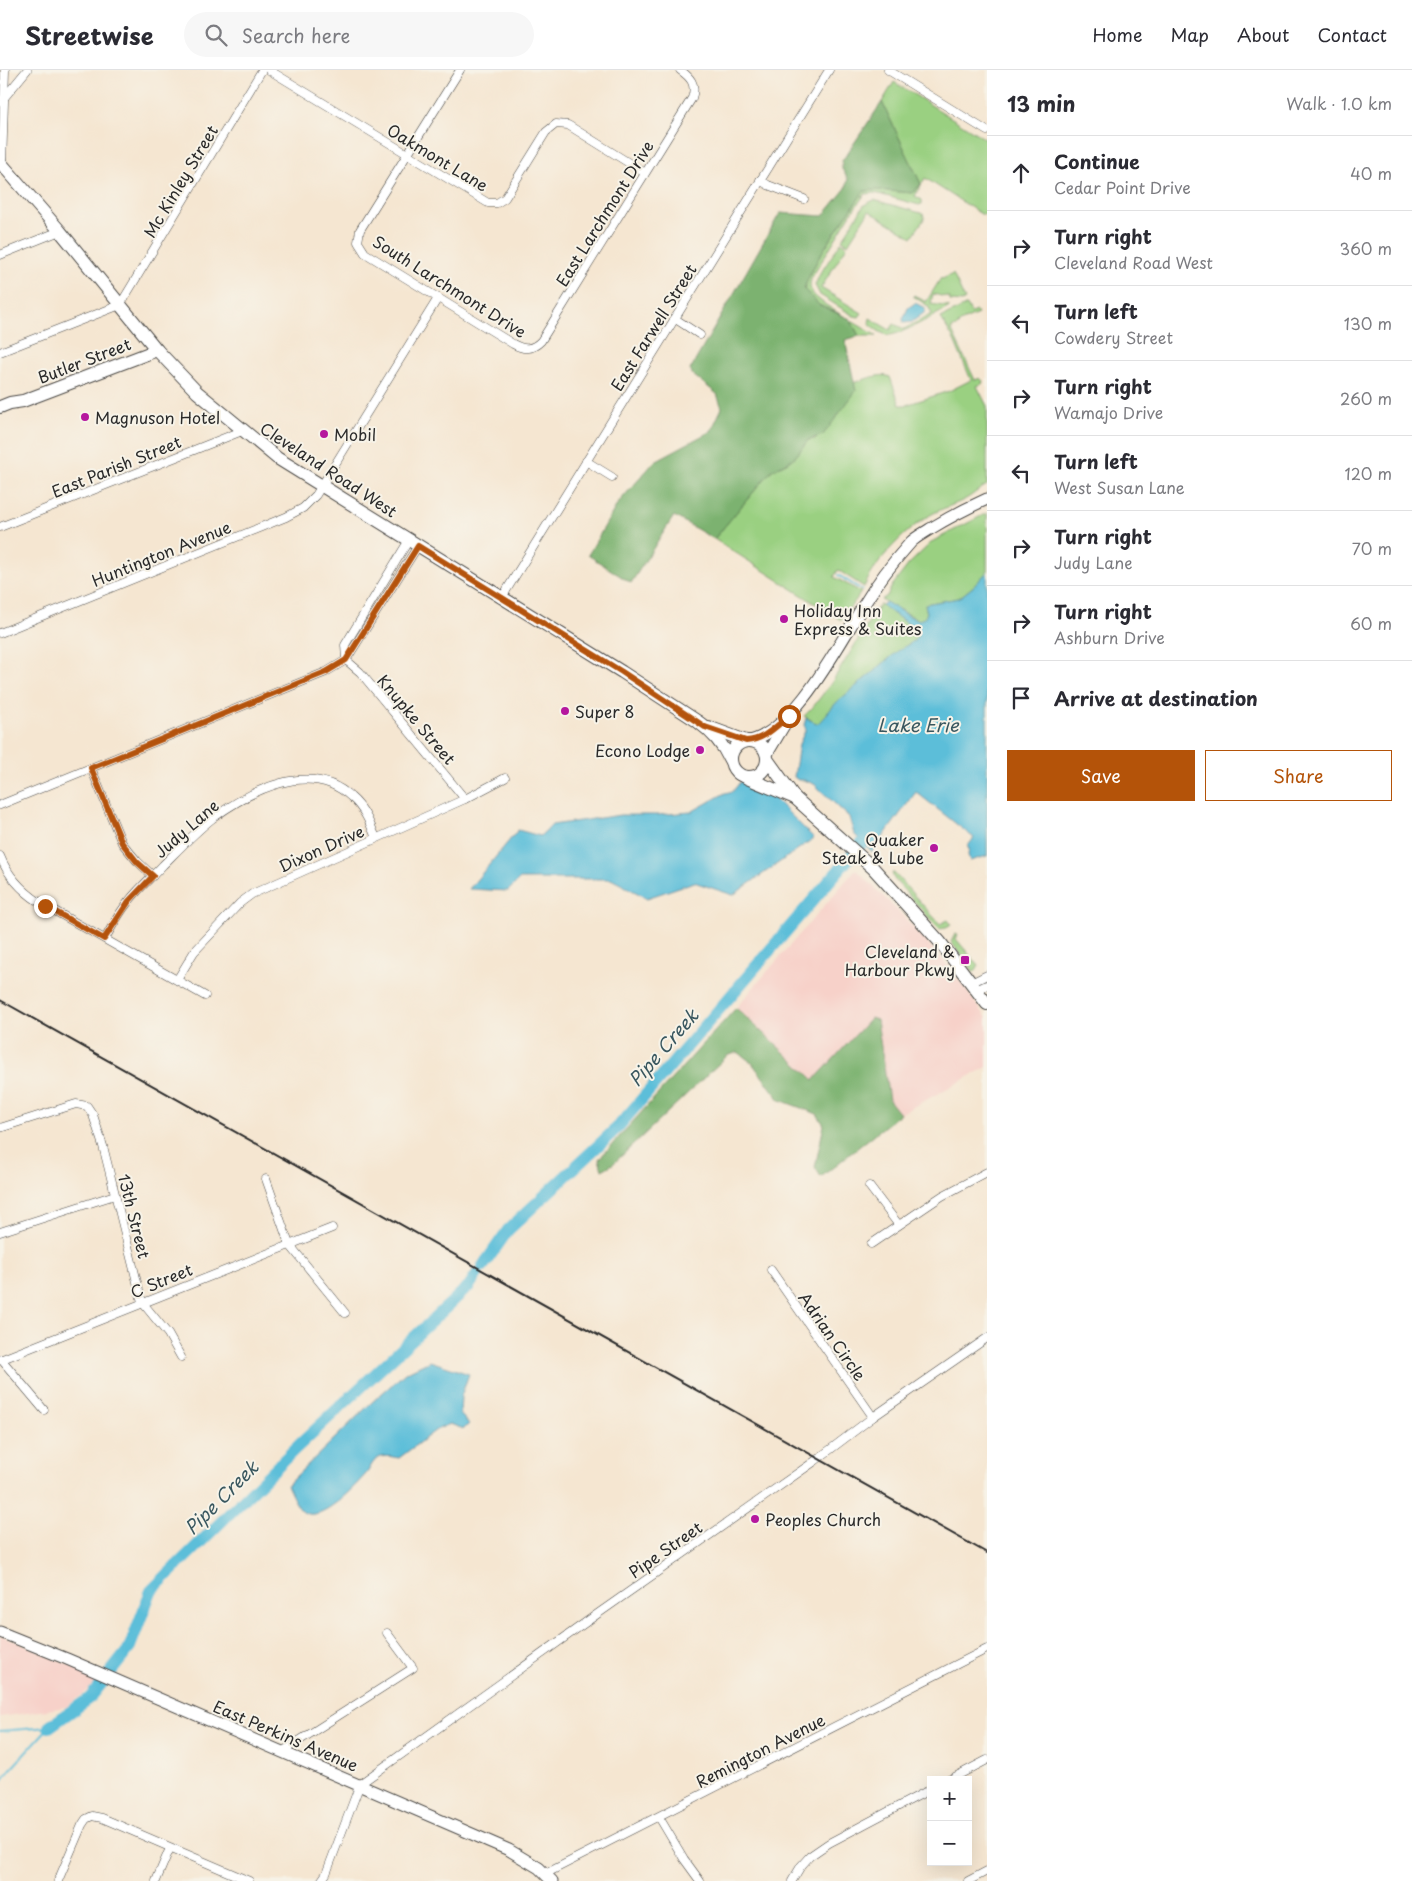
<!DOCTYPE html>
<html lang="en">
<head>
<meta charset="utf-8">
<style>
	body { margin:0; font-family:"Playpen Sans",sans-serif; background:#f7f7f7; color:#2b2b33 }
	.controls { position:absolute; right:15px; bottom:15px; display:grid; overflow:hidden; border-radius:0px; box-shadow:0 5px 20px #0002 }
	.controls button { width:45px; height:45px; display:grid; place-items:center; padding:0; border:0; border-bottom:1px solid #e1e1e2; background:#fff; color:#2b2b33; font:25px sans-serif }
	.stop { position:absolute; width:15px; height:15px; margin:-11px; border:4px solid #b45309; border-radius:50%; background:#fff }
	.stop.end { background:#b45309; border-color:#fff; box-shadow:0 1px 5px #0008 }
	.list { margin:0; padding:0; list-style:none }
	h2 { display:flex; justify-content:space-between; align-items:center; height:65px; margin:0; padding:0 20px; font-size:21px }
	h2 small { font-size:16px; font-weight:400; color:#7c7c81 }
	.list li { display:grid; grid-template-columns:32px 1fr auto; gap:15px; align-items:center; box-sizing:border-box; height:75px; padding:0 20px; border-top:1px solid #e1e1e2 }
	.list b { display:block; font-size:19px; white-space:nowrap }
	.list p { margin:0; font-size:16px; white-space:nowrap; color:#7c7c81 }
	.list em { font-size:16px; font-style:normal; color:#7c7c81 }
	.actions { display:flex; gap:10px; padding:15px 20px }
	.actions a { flex:1; padding:11px 0; border:1px solid #b45309; border-radius:0px; text-align:center; font-size:18px; color:#b45309 }
	.actions .main { background:#b45309; color:#fff }
	.icon { flex:none; width:28px; height:28px; fill:none; stroke:currentColor; stroke-width:2; stroke-linecap:round; stroke-linejoin:round }
	.map { position:relative; flex:none; width:987px; height:1811px; overflow:hidden }
	header { display:flex; align-items:center; gap:30px; box-sizing:border-box; height:70px; padding:0 25px; background:#fff; border-bottom:1px solid #e1e1e2 }
	header strong { font-size:24px }
	nav { display:flex; gap:28px; margin-inline-start:auto; font-size:18px }
	.search { width:350px; height:45px; background:#f7f7f7; display:flex; align-items:center; gap:12px; box-sizing:border-box; padding:0 18px; border-radius:28px; color:#7c7c81; font-size:19px }
	main { display:flex }
	aside { flex:1; background:#fff }
	.map>svg:first-child { display:block }
	.built { fill:#f7d1c9 }
	.green { fill:#9ad081; stroke:#627e56 }
	.forest { fill:#7bb26f; stroke:#536e4d }
	.water { fill:#5bbed9; stroke:#437482 }
	.lines { fill:none; stroke-linecap:round; stroke-linejoin:round }
	.stream { stroke:#5bbed9; stroke-width:2 }
	.river { stroke:#5bbed9; stroke-width:12 }
	.street-casing { stroke:#494744; stroke-width:9 }
	.secondary-casing { stroke:#494744; stroke-width:13 }
	.primary-casing { stroke:#494744; stroke-width:14 }
	.street { stroke:#fff; stroke-width:8 }
	.secondary { stroke:#fff; stroke-width:11 }
	.primary { stroke:#fff; stroke-width:12 }
	.rail { stroke:#2b2b2b; stroke-width:2 }
	.route { stroke:#b45309; stroke-width:6 }
	.poi-dot { fill:#b5179e; stroke:#f7f3e8; stroke-width:2 }
	.labels { text-anchor:middle; dominant-baseline:central; stroke-width:4; stroke-linejoin:round; paint-order:stroke }
	.street-label { font-size:16px; fill:#2b2b2b; stroke:#f7f3e8 }
	.poi-label { font-size:16px; fill:#2b2b2b; stroke:#f7f3e8; text-anchor:start }
	.water-label { font-size:18px; font-style:italic; fill:#39575f; stroke:#f7f3e8 }
</style>
</head>
<body>
<header>
<strong>Streetwise</strong>
<div class="search"><svg class="icon" aria-label="search" viewBox="0 0 24 24"><circle cx="10" cy="10" r="6"/><path d="M15 15l6 6"/></svg>Search here</div>
<nav><a>Home</a><a>Map</a><a>About</a><a>Contact</a></nav>
</header>
<main>
<div class="map">
<svg width="987" height="1811" viewBox="0 0 987 1811">
	<rect width="100%" height="100%" fill="#f7f3e8"/>
	<filter id="ink" filterUnits="userSpaceOnUse"><feTurbulence type="fractalNoise" baseFrequency=".02" numOctaves="2"/><feDisplacementMap in="SourceGraphic" scale="10" xChannelSelector="R" yChannelSelector="G"/><feConvolveMatrix kernelMatrix="1 2 1 2 8 2 1 2 1" color-interpolation-filters="sRGB"/></filter>
	<filter id="wash" filterUnits="userSpaceOnUse"><feTurbulence type="fractalNoise" baseFrequency=".0096" numOctaves="4" result="noise"/><feDisplacementMap in="SourceGraphic" scale="20" xChannelSelector="R" yChannelSelector="G"/><feGaussianBlur stdDeviation="1.12" result="paint"/><feColorMatrix in="noise" values="0 0 0 0 0 0 0 0 0 0 0 0 0 0 0 0 0 1.4 0 .05"/><feComposite in="paint" operator="in"/></filter>
	<g filter="url(#wash)">
		<rect width="100%" height="100%" fill="#f5e6d1"/>
		<!-- built -->
		<g class="built">
			<polygon points="856,799 905,848 949,897 987,948 987,997 900,1044 889,1030 877,950 871,948 814,1010 736,938"/>
			<polygon points="0,1565 100,1608 87,1621 66,1637 0,1647"/>
		</g>
		<!-- green -->
		<g class="green">
			<path d="M894,12L987,70V145L981,144L925,108L915,126L922,130V134L919,135L875,123L865,124L850,145L812,207C810,212 809,217 812,222C816,232 866,259 877,266H859L850,249L819,235L804,219C816,185 844,151 864,121L877,120L913,123L921,114L882,32Z"/>
			<polygon points="874,130 921,143 924,145 924,149 912,167 869,141 848,174 842,170 864,135"/>
			<polygon points="841,172 847,176 821,218 862,243 859,247 854,246 820,225 815,215 820,204"/>
			<path d="M953,204L965,230L962,232L950,231V228L933,224L931,234L950,237C937,244 901,265 889,265C883,265 873,258 869,253L870,248L890,260L894,254L904,259L932,244L928,236L913,226L914,225L926,232L941,208L942,209Z"/>
			<path d="M967,235L971,243L976,241L978,244L960,252L958,256L951,259L975,310L980,308L983,311L982,314L977,316L987,336V415C979,419 972,426 964,430C954,435 943,438 932,444C905,460 878,488 864,517L838,500L834,507L861,522C855,533 847,540 841,550L714,469L772,400L788,392L797,385L808,370L815,369L853,313C864,310 880,302 890,307L900,335H906L949,321L971,310L954,270L941,248Z"/>
			<polygon points="987,443 987,502 974,516 959,528 925,534 927,543 925,548 919,550 881,530 887,526 892,516 909,494 933,471"/>
			<polygon points="880,534 917,560 918,566 915,570 898,581 836,633 818,654 804,646 813,637 832,612"/>
			<polygon points="892,803 894,803 940,854 948,850 951,854 950,856 946,858 939,859 894,809"/>
			<polygon points="955,864 958,865 956,869 979,896 974,902 951,872"/>
		</g>
		<!-- forest -->
		<g class="forest">
			<path d="M882,32L921,114L913,123L877,120L864,121C844,150 815,187 804,219L819,235L850,249L859,266L845,270L856,321L823,365L808,370L797,385L788,392L772,400L714,469L674,446L631,513L588,485L618,433L655,391L711,361L722,338L717,324L693,305L690,300L780,143L823,146L846,118L848,109L842,99V91Z"/>
			<polygon points="736,938 814,1010 871,948 877,950 889,1030 900,1044 821,1107 815,1097 824,1055 817,1044 780,1030 752,993 738,982 727,986 613,1094 602,1100 599,1089"/>
		</g>
		<!-- water -->
		<g class="water">
			<polygon points="915,233 925,238 925,242 912,252 904,253 903,249 908,238"/>
			<polygon points="987,502 987,786 970,791 968,785 969,778 967,777 974,768 916,722 872,782 854,764 849,747 814,714 804,710 798,710 794,707 799,674 806,659 804,655 806,648 818,654 836,633 898,581 915,570 918,566 917,560 885,538 882,535 886,532 907,545 919,550 924,548 927,543 925,534 959,528 974,516"/>
			<polygon points="741,711 764,718 814,768 733,825 694,812 647,828 611,809 520,809 508,821 469,819 518,760 540,766 552,755 621,745 657,745 691,742 725,723 733,721"/>
			<path d="M430,1291L469,1304L461,1326L460,1344L469,1354L464,1359L450,1354L436,1360L399,1388C392,1387 384,1384 377,1389C372,1392 370,1399 366,1404C355,1416 321,1454 303,1442C296,1436 291,1423 287,1415L371,1333L405,1303Z"/>
		</g>
		<g class="lines">
			<!-- stream -->
			<g class="stream">
				<polyline points="838,505 862,520"/>
				<polyline points="0,1661 49,1657"/>
				<polyline points="0,1714 10,1700 49,1657"/>
			</g>
			<!-- river -->
			<g class="river">
				<polyline points="483,1196 508,1160 618,1057 862,773"/>
				<polyline points="49,1657 90,1628 129,1579 151,1521 296,1378 469,1216 477,1204"/>
			</g>
		</g>
	</g>
	<g filter="url(#ink)">
		<g class="lines">
			<defs>
				<g id="street">
					<polyline points="269,0 488,133 497,133 505,128 546,62 556,54 568,55 645,103"/>
					<path d="M460,0L360,160L358,172L365,183L513,274C524,280 532,280 541,271L692,28C697,14 690,7 680,0"/>
					<polyline points="888,0 987,61"/>
					<polyline points="4,28 27,0"/>
					<polyline points="2,95 5,0"/>
					<polyline points="760,110 768,115 804,129"/>
					<polyline points="0,185 60,161"/>
					<polyline points="674,248 700,265"/>
					<polyline points="0,282 120,235 262,0"/>
					<polyline points="586,391 612,407"/>
					<polyline points="0,457 242,361"/>
					<polyline points="501,529 829,0"/>
					<polyline points="0,563 286,447 303,438 316,425 438,228"/>
					<polyline points="346,590 360,602 465,729"/>
					<polyline points="346,590 345,575 409,470"/>
					<polyline points="91,698 122,773 137,791 153,806"/>
					<polyline points="0,735 326,602 346,590 418,476"/>
					<path d="M0,786C8,806 21,820 39,832L205,926"/>
					<path d="M105,869C112,856 119,843 129,831C139,818 152,807 163,795C179,779 195,762 213,748C250,721 310,689 351,727C364,738 370,753 376,768"/>
					<polyline points="177,910 194,882 240,833 252,824 465,729 505,708"/>
					<polyline points="971,913 987,905"/>
					<polyline points="976,920 987,915"/>
					<polyline points="0,1058 76,1034 87,1036 93,1045 103,1076 142,1232 168,1264 181,1287"/>
					<polyline points="266,1109 289,1174 345,1243"/>
					<polyline points="869,1116 898,1154"/>
					<polyline points="0,1162 115,1125"/>
					<polyline points="871,1174 942,1126 987,1102"/>
					<polyline points="771,1200 873,1347"/>
					<polyline points="1,1289 44,1340"/>
					<polyline points="0,1290 332,1158"/>
					<polyline points="283,1681 413,1598 387,1563"/>
					<polyline points="949,1710 987,1690"/>
					<polyline points="659,1747 684,1789 700,1811"/>
					<polyline points="545,1804 987,1579"/>
					<polyline points="58,1811 82,1755 86,1749 92,1746 102,1748 249,1811"/>
					<polyline points="156,1811 170,1778"/>
					<polyline points="321,1811 326,1804 360,1714 596,1545 815,1391 873,1347 987,1268"/>
					<polyline points="792,1811 801,1796 810,1786 829,1773 931,1719"/>
					<polyline points="968,1811 987,1801"/>
				</g>
				<g id="secondary">
					<path d="M750,671C797,659 840,571 865,533C878,511 894,491 911,472C916,467 924,463 930,459C948,448 967,438 987,429"/>
					<polyline points="767,684 786,652"/>
					<polyline points="0,1562 67,1589 509,1780 539,1798 552,1811"/>
				</g>
				<g id="primary">
					<path d="M0,92L60,161L157,280L197,322L277,388L622,602L697,651C711,661 723,674 730,690"/>
					<polyline points="0,337 10,333 23,331 157,280"/>
					<polyline points="708,657 746,671"/>
					<circle cx="749" cy="689" r="18"/>
					<polyline points="767,689 795,728 873,798 940,872 987,934"/>
					<polyline points="747,708 795,728"/>
				</g>
			</defs>
			<!-- street casing -->
			<use href="#street" class="street-casing"/>
			<!-- secondary casing -->
			<use href="#secondary" class="secondary-casing"/>
			<!-- primary casing -->
			<use href="#primary" class="primary-casing"/>
			<!-- street -->
			<use href="#street" class="street"/>
			<!-- secondary -->
			<use href="#secondary" class="secondary"/>
			<!-- primary -->
			<use href="#primary" class="primary"/>
			<!-- rail -->
			<polyline class="rail" points="0,930 987,1483"/>
		</g>
	</g>
	<g class="lines" filter="url(#ink)">
		<!-- route -->
		<path class="route" d="M45,836L104,869L129,831L153,806L137,792L122,773L91,698L326,602L346,590L418,476L622,602L705,657L746,671C764,670 775,657 789,646"/>
	</g>
	<!-- markers -->
	<g class="poi-dot">
		<circle cx="85" cy="347" r="5"/>
		<circle cx="324" cy="364" r="5"/>
		<circle cx="784" cy="549" r="5"/>
		<circle cx="565" cy="641" r="5"/>
		<circle cx="700" cy="680" r="5"/>
		<circle cx="934" cy="778" r="5"/>
		<rect x="960" y="885" width="10" height="10" rx="2.5"/>
		<circle cx="755" cy="1449" r="5"/>
	</g>
	<g class="labels">
		<!-- street labels -->
		<g class="street-label">
			<text transform="translate(438 87) rotate(31)">Oakmont Lane</text>
			<text transform="translate(180 111) rotate(-59)">Mc Kinley Street</text>
			<text transform="translate(604 143) rotate(-58)">East Larchmont Drive</text>
			<text transform="translate(450 216) rotate(32)">South Larchmont Drive</text>
			<text transform="translate(653 257) rotate(-58)">East Farwell Street</text>
			<text transform="translate(84 290) rotate(-21)">Butler Street</text>
			<text transform="translate(116 396) rotate(-22)">East Parish Street</text>
			<text transform="translate(329 399) rotate(33)">Cleveland Road West</text>
			<text transform="translate(161 483) rotate(-22)">Huntington Avenue</text>
			<text transform="translate(417 649) rotate(50)">Knupke Street</text>
			<text transform="translate(186 758) rotate(-41)">Judy Lane</text>
			<text transform="translate(321 778) rotate(-24)">Dixon Drive</text>
			<text transform="translate(135 1146) rotate(76)">13th Street</text>
			<text transform="translate(161 1210) rotate(-22)">C Street</text>
			<text transform="translate(833 1266) rotate(55)">Adrian Circle</text>
			<text transform="translate(665 1479) rotate(-35)">Pipe Street</text>
			<text transform="translate(286 1665) rotate(23)">East Perkins Avenue</text>
			<text transform="translate(760 1680) rotate(-27)">Remington Avenue</text>
		</g>
		<!-- poi labels -->
		<g class="poi-label">
			<text x="95" y="347">Magnuson Hotel</text>
			<text x="334" y="364">Mobil</text>
			<text x="794" y="540">Holiday Inn<tspan x="794" dy="18">Express &amp; Suites</tspan></text>
			<text x="575" y="641">Super 8</text>
			<text x="690" y="680" text-anchor="end">Econo Lodge</text>
			<text x="924" y="769" text-anchor="end">Quaker<tspan x="924" dy="18">Steak &amp; Lube</tspan></text>
			<text x="955" y="881" text-anchor="end">Cleveland &amp;<tspan x="955" dy="18">Harbour Pkwy</tspan></text>
			<text x="765" y="1449">Peoples Church</text>
		</g>
		<!-- water labels -->
		<g class="water-label">
			<text x="918" y="654">Lake Erie</text>
			<text transform="translate(663 977) rotate(-49)">Pipe Creek</text>
			<text transform="translate(221 1427) rotate(-45)">Pipe Creek</text>
		</g>
	</g>
</svg>
<div class="controls">
<button>+</button>
<button>−</button>
</div>
<div class="stop" style="left:789px;top:646px"></div>
<div class="stop end" style="left:45px;top:836px"></div>
</div>
<aside>
<h2>13 min<small>Walk · 1.0 km</small></h2>
<ul class="list">
<li><svg class="icon" aria-label="ahead" viewBox="0 0 24 24"><path d="M12 20V5M6 11l6-6 6 6"/></svg><div><b>Continue</b><p>Cedar Point Drive</p></div><em>40 m</em></li>
<li><svg class="icon" aria-label="right" viewBox="0 0 24 24"><path d="M7 20v-9h11M14 6l5 5-5 5"/></svg><div><b>Turn right</b><p>Cleveland Road West</p></div><em>360 m</em></li>
<li><svg class="icon" aria-label="left" viewBox="0 0 24 24"><path d="M17 20v-9H6M10 6l-5 5 5 5"/></svg><div><b>Turn left</b><p>Cowdery Street</p></div><em>130 m</em></li>
<li><svg class="icon" aria-label="right" viewBox="0 0 24 24"><path d="M7 20v-9h11M14 6l5 5-5 5"/></svg><div><b>Turn right</b><p>Wamajo Drive</p></div><em>260 m</em></li>
<li><svg class="icon" aria-label="left" viewBox="0 0 24 24"><path d="M17 20v-9H6M10 6l-5 5 5 5"/></svg><div><b>Turn left</b><p>West Susan Lane</p></div><em>120 m</em></li>
<li><svg class="icon" aria-label="right" viewBox="0 0 24 24"><path d="M7 20v-9h11M14 6l5 5-5 5"/></svg><div><b>Turn right</b><p>Judy Lane</p></div><em>70 m</em></li>
<li><svg class="icon" aria-label="right" viewBox="0 0 24 24"><path d="M7 20v-9h11M14 6l5 5-5 5"/></svg><div><b>Turn right</b><p>Ashburn Drive</p></div><em>60 m</em></li>
<li><svg class="icon" aria-label="arrive" viewBox="0 0 24 24"><path d="M6 21V4h12l-3 4 3 4H6"/></svg><div><b>Arrive at destination</b></div></li>
</ul>
<div class="actions"><a class="main">Save</a><a>Share</a></div>
</aside>
</main>
</body>
</html>
